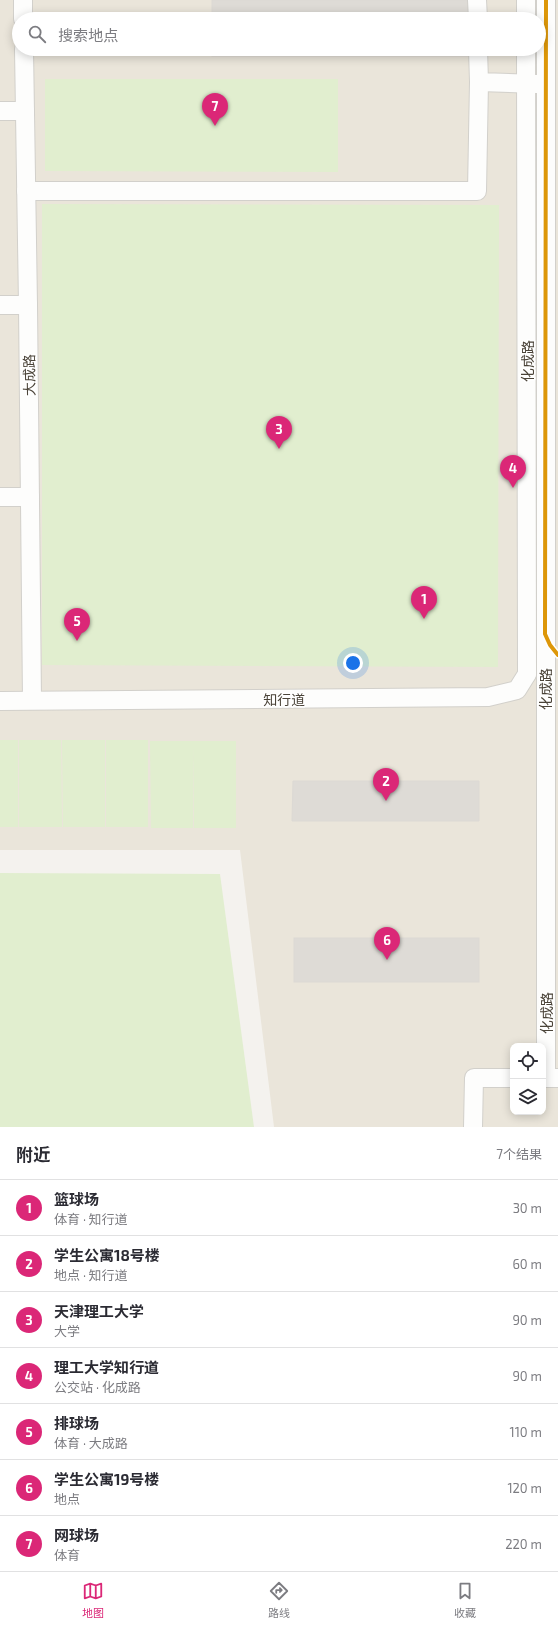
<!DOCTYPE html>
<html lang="zh">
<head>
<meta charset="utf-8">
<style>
	body { margin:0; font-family:"Exo 2","Noto Sans SC",sans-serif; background:#f2f2f3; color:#2b2b33 }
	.controls { position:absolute; right:12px; bottom:12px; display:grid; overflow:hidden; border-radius:8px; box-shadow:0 2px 10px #0003 }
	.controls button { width:36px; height:36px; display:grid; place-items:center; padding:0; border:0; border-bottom:1px solid #e1e1e2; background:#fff; color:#2b2b33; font:20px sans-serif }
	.you { position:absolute; left:353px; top:663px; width:14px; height:14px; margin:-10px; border:3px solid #fff; border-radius:50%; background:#1a73e8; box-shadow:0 0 0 6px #1a73e833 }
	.badge { display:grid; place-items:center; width:26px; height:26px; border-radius:50%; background:#db2777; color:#fff; font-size:13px; font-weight:700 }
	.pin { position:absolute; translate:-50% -33px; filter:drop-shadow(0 1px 2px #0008) }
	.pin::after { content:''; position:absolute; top:21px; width:14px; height:12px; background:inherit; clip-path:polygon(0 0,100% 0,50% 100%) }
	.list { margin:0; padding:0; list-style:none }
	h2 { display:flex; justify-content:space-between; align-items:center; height:52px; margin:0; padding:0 16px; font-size:17px }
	h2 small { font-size:13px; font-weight:400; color:#7c7c81 }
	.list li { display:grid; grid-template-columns:26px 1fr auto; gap:12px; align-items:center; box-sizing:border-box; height:56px; padding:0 16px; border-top:1px solid #e1e1e2 }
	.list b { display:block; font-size:15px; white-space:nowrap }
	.list p { margin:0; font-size:13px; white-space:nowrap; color:#7c7c81 }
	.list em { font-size:13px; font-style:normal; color:#7c7c81 }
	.icon { flex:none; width:22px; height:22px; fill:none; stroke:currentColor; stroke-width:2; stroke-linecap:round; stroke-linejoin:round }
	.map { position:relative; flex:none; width:558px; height:1127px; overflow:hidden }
	.search { position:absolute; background:#fff; box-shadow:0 2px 10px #0003; left:12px; right:12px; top:12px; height:44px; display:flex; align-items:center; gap:10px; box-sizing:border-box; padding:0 14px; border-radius:22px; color:#7c7c81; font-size:15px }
	.sheet { height:444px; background:#fff }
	nav { display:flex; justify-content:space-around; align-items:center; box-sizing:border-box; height:56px; border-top:1px solid #e1e1e2; background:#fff; font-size:11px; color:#7c7c81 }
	nav a { display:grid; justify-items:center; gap:2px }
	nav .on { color:#db2777 }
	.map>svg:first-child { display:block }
	.education { fill:#eae5da; fill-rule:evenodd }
	.green { fill:#e1eecf }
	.building { fill:#dedbd6; stroke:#dcd9d4 }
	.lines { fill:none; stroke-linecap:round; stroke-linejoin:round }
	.minor-casing { stroke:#d2d0cb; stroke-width:20 }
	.minor { stroke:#fdfdfc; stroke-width:18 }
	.bus-1-casing { stroke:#fff; stroke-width:7 }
	.bus-1 { stroke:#dd9709; stroke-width:4 }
	.labels { text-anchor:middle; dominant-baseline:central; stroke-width:3; stroke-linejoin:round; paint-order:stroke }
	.street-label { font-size:14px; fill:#4b4439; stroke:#fff }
</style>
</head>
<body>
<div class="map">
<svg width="558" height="1127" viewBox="0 0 558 1127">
	<rect width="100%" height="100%" fill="#f4f2ee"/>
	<!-- education -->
	<path class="education" d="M0,0H558V1127H274L240,850H0ZM19,19H539V49H19ZM513,1046H543V1112H513Z"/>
	<!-- green -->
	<g class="green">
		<polygon points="45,79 338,79 338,172 45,171"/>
		<polygon points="42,204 499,205 498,667 42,665"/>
		<rect x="0" y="740" width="18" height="87"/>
		<polygon points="19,740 61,740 62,827 19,827"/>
		<polygon points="62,740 105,740 105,827 63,827"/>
		<rect x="106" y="740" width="42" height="87"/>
		<polygon points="150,741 193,741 193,828 151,828"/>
		<polygon points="193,741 236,741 236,828 194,828"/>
		<polygon points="0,873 220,874 254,1127 0,1127"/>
	</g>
	<!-- building -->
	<g class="building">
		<rect x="212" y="0" width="257" height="19"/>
		<rect x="212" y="49" width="257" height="7"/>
		<polygon points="293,781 479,781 479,821 292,821"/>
		<rect x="294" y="938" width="185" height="44"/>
	</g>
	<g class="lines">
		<defs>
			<g id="minor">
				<polyline points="23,0 23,19"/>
				<polyline points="477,0 478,19"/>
				<polyline points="526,0 526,19"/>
				<polyline points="546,0 546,1078 558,1078"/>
				<polyline points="24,49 28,305 32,700"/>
				<polyline points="478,49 479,82 537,84"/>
				<polyline points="526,49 527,674"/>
				<polyline points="0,111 25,111"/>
				<polyline points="26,191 477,191 479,82"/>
				<polyline points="0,305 28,305"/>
				<polyline points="0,497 30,497"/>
				<polyline points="0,701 488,697 517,690 527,674"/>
				<polyline points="473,1127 474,1078 513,1078"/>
			</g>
		</defs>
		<!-- minor casing -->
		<use href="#minor" class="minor-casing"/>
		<!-- minor -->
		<use href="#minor" class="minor"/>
		<defs>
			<polyline id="bus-1" points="546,0 545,634 550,645 558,655"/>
		</defs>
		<!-- bus-1 casing -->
		<use href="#bus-1" class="bus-1-casing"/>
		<!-- bus-1 -->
		<use href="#bus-1" class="bus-1"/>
	</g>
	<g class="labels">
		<!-- street labels -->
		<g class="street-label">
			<text transform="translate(527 361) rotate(-90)">化成路</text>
			<text transform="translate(29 375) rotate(-91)">大成路</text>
			<text transform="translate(545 689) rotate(-90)">化成路</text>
			<text x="284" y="699">知行道</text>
			<text transform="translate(546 1013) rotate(-90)">化成路</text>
		</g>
	</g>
</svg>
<div class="controls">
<button><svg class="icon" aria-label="locate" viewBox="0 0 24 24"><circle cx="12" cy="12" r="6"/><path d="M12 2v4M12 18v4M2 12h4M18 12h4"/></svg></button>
<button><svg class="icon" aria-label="layers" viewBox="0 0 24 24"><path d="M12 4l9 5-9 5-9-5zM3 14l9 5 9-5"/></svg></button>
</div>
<div class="you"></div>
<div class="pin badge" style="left:424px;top:619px">1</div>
<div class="pin badge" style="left:386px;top:801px">2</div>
<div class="pin badge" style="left:279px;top:449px">3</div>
<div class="pin badge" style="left:513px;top:488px">4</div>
<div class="pin badge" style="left:77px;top:641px">5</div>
<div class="pin badge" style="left:387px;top:960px">6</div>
<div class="pin badge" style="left:215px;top:126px">7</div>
<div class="search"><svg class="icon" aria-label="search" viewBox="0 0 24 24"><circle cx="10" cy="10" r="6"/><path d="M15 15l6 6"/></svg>搜索地点</div>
</div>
<section class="sheet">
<h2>附近<small>7个结果</small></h2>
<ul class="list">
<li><span class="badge">1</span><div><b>篮球场</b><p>体育 · 知行道</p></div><em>30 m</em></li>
<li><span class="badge">2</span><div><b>学生公寓18号楼</b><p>地点 · 知行道</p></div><em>60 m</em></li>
<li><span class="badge">3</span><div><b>天津理工大学</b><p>大学</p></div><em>90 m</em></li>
<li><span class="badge">4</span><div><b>理工大学知行道</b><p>公交站 · 化成路</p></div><em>90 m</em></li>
<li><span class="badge">5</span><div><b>排球场</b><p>体育 · 大成路</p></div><em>110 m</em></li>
<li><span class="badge">6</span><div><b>学生公寓19号楼</b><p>地点</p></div><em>120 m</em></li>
<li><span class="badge">7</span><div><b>网球场</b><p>体育</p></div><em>220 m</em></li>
</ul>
</section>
<nav>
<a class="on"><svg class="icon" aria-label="map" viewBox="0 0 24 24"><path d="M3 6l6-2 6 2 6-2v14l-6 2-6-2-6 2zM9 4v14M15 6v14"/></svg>地图</a>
<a><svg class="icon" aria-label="directions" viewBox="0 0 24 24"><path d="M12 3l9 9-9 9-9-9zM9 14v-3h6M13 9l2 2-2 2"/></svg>路线</a>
<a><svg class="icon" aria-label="saved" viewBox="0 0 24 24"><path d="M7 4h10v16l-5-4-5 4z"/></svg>收藏</a>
</nav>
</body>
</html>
